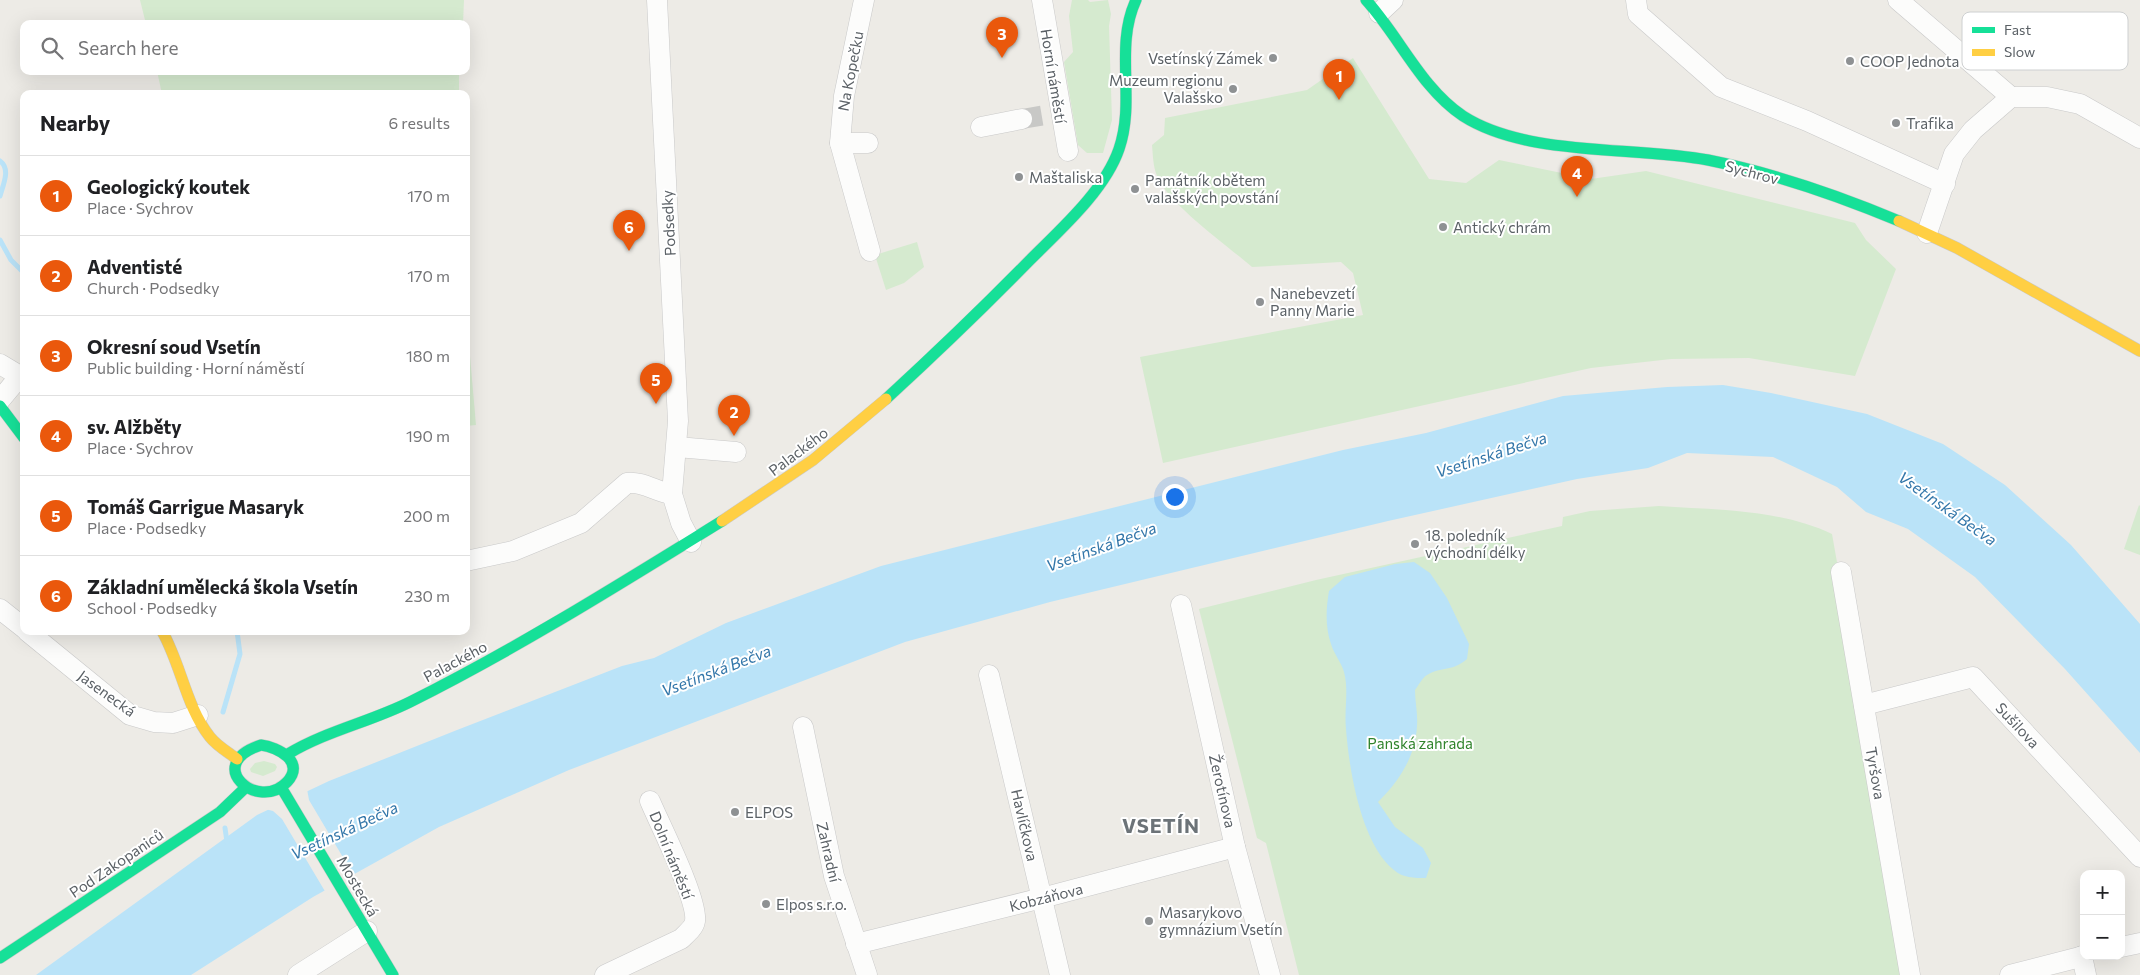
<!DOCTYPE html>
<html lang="en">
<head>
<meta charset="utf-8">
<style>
	body { margin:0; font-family:Commissioner,sans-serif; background:#f6f6f6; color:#202124 }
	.controls { position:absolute; right:15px; bottom:15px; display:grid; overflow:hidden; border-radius:10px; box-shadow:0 5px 20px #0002 }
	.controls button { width:45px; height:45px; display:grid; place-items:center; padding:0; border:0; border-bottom:1px solid #e0e0e0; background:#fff; color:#202124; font:25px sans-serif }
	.you { position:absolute; left:1174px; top:496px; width:18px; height:18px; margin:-12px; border:4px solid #fff; border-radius:50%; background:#1a73e8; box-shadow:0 0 0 8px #1a73e833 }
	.badge { display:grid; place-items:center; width:32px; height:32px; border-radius:50%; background:#ea580c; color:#fff; font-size:16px; font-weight:700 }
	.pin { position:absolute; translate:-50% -41px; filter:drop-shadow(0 1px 2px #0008) }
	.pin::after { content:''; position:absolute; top:26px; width:18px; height:15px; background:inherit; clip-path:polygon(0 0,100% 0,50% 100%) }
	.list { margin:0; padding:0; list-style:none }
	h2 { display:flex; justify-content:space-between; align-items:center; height:65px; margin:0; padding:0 20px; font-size:21px }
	h2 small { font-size:16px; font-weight:400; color:#757577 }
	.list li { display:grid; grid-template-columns:32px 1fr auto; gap:15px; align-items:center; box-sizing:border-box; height:80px; padding:0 20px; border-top:1px solid #e0e0e0 }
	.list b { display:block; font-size:19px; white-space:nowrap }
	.list p { margin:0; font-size:16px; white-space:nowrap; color:#757577 }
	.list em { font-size:16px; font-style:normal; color:#757577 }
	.icon { flex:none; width:28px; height:28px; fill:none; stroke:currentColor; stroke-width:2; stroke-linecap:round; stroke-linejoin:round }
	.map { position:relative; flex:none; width:2140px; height:975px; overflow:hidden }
	.search { position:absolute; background:#fff; box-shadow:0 5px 20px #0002; left:20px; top:20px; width:450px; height:55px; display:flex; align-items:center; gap:12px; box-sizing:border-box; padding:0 18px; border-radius:10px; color:#757577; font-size:19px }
	.panel { position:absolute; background:#fff; box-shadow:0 5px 20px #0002; left:20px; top:90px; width:450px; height:545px; border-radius:10px }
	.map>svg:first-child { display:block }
	.green { fill:#d5eacf }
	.water { fill:#bae3f8 }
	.pier { fill:#edebe6 }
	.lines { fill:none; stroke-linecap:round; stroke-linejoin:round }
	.stream { stroke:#bae3f8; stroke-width:5 }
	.street-tunnel { stroke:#c8c8c6; stroke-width:20; stroke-dasharray:20 10; stroke-linecap:butt }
	.street-casing { stroke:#c9c9c9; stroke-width:21 }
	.fast-casing { stroke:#c9c9c9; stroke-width:12 }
	.slow-casing { stroke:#c9c9c9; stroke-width:12 }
	.street { stroke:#fcfcfb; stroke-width:20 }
	.fast { stroke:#16e098; stroke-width:11 }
	.slow { stroke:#ffcf43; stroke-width:11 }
	.poi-dot { fill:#8e9193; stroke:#fff; stroke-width:2 }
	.labels { text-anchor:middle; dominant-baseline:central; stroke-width:4; stroke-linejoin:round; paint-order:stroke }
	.poi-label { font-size:15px; fill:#5b6166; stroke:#fff; text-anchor:start }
	.street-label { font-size:15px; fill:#5b6166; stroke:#fff }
	.park-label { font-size:15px; fill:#30842c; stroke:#fff }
	.water-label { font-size:16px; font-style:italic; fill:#3276a9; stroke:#fff }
	.district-label { font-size:20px; font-weight:bold; letter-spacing:1px; fill:#6c7378; stroke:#fff }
	.key { fill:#fff; stroke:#ced0d1; stroke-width:1 }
	.key-label { font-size:14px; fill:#5b6166 }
</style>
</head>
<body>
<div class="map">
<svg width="2140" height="975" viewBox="0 0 2140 975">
	<rect width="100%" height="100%" fill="#edebe6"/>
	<!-- green -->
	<g class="green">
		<polygon points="140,0 464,0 463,24 146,24"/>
		<polygon points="1072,0 1088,0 1090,2 1108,0 1111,14 1109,26 1112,120 1103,153 1087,153 1078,145 1064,62 1073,52 1069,16"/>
		<path d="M1353,58L1429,179L1466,183L1499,160L1591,179L1646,171L1855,223L1866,240L1896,269L1855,376L1749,358L1671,359L1591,368L1163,463L1140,357L1363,315L1353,273L1341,262L1252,267C1228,246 1168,204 1157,176C1153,166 1153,156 1152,145L1164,135L1165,118L1307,90Z"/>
		<polygon points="157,71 459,71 459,94 162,94"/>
		<polygon points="917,242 924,267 904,283 886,290 875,255"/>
		<polygon points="466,310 476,425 466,426"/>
		<polygon points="2139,505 2140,506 2140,555 2124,549"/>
		<path d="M1659,506C1716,510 1779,509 1832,534L1910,975H1299L1266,843L1257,838L1199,609L1316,580L1562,526L1563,517L1590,511Z"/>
		<polygon points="264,761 275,764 277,767 275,771 263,776 251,772 250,769 255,763"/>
	</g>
	<!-- water -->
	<g class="water">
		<polygon points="1723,385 1771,393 1867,414 1943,444 2005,485 2071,545 2140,624 2140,753 2065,669 1975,577 1908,529 1866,512 1837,487 1773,457 1687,453 1648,468 1577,479 1388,521 1050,602 905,642 569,770 439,827 313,897 191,975 36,975 257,815 329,781 457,730 622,666 654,658 726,623 881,566 1343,450 1426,433 1563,396 1667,387"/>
		<path d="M1414,562L1430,573L1447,598L1469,644L1467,659C1452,672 1442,666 1427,675C1422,678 1418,686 1415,690C1415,702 1418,714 1417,726C1415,757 1400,780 1378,802L1395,827L1423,848L1431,863L1426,878C1414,878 1403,878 1394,870C1361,844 1349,769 1346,729C1344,710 1349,690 1344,672C1341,662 1334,654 1331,644C1325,626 1326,609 1329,591L1345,577L1395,564Z"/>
	</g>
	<!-- pier -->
	<polygon class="pier" points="307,789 309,800 354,876 326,893 282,819 273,811 265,809"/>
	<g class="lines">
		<!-- stream -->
		<g class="stream">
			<path d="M0,161C11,169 3,185 0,196"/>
			<polyline points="0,240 11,260 24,273"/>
			<polyline points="223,712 240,654 237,631"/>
			<polyline points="225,828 227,842"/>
		</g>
		<!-- street-tunnel -->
		<polyline class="street-tunnel" points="1022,119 1046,115"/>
		<defs>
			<g id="street">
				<polyline points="657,0 678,421 672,494 681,523 691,542"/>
				<polyline points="864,0 844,96 840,143 870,251"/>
				<polyline points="1042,0 1068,151"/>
				<polyline points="1636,0 1638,14 1721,87 1807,121 1945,184"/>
				<polyline points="1898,0 2011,97"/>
				<polyline points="1379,13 1393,0"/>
				<polyline points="981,127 1022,119"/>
				<polyline points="840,143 868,143"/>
				<polyline points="1927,233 1954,154 1973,130 2011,97 2047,97 2080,104 2140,138"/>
				<polyline points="0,364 20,376 0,400"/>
				<polyline points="677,447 736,452"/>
				<path d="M466,561L513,551L581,523L627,483C643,481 656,492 672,494"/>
				<polyline points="1841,572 1910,975"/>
				<polyline points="1181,605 1235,847 1270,975"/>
				<polyline points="0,609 24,628"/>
				<polyline points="27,631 130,715 154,722 173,723 198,715"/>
				<polyline points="989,675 1060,975"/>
				<polyline points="1864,705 1973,677 2140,857"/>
				<polyline points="803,727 834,876 867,975"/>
				<polyline points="856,944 1042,898 1235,847"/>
				<polyline points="2121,947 2140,943"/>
				<polyline points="2082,956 2086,975"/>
				<polyline points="298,975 367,931"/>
				<path d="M605,975L681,939C686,934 694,928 695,921C698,899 660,825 650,801"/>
				<polyline points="2010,975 2084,956"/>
			</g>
			<g id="fast">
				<path d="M1366,0C1399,36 1421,88 1463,116C1527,157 1634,146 1708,160C1773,173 1837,195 1899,221"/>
				<path d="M886,399C935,354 983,308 1030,260C1061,229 1105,190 1119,149C1136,100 1114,47 1136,0"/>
				<polyline points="0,406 24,438"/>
				<path d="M261,745C278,747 306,762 287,782C258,813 202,764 261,745Z"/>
				<path d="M288,754C326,731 370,722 410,702C518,648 620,584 722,521"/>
				<polyline points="281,787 393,975"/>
				<polyline points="0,958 220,812 245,788"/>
			</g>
			<g id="slow">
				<polyline points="1899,221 1957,248 2140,351"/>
				<polyline points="722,521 813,460 886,399"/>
				<path d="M162,631C181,664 186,707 210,737C217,746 228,752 237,759"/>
			</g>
		</defs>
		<!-- street casing -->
		<use href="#street" class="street-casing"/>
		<!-- fast casing -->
		<use href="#fast" class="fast-casing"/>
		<!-- slow casing -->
		<use href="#slow" class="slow-casing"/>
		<!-- street -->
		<use href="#street" class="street"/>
		<!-- fast -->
		<use href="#fast" class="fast"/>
		<!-- slow -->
		<use href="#slow" class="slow"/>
	</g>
	<!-- markers -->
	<g class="poi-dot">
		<circle cx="1273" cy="58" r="5"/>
		<circle cx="1850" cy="61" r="5"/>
		<circle cx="1233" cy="89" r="5"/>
		<circle cx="1896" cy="123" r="5"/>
		<circle cx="1019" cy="177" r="5"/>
		<circle cx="1135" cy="189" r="5"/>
		<circle cx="1443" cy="227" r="5"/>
		<circle cx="1260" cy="302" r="5"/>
		<circle cx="1415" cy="544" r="5"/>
		<circle cx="735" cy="812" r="5"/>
		<circle cx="766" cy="904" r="5"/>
		<circle cx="1149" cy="921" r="5"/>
	</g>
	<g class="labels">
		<!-- poi labels -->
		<g class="poi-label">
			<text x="1263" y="58" text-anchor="end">Vsetínský Zámek</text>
			<text x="1860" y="61">COOP Jednota</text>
			<text x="1223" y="80" text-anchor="end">Muzeum regionu<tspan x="1223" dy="17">Valašsko</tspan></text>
			<text x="1906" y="123">Trafika</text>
			<text x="1029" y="177">Maštaliska</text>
			<text x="1145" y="180">Památník obětem<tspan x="1145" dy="17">valašských povstání</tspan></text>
			<text x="1453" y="227">Antický chrám</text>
			<text x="1270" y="293">Nanebevzetí<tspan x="1270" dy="17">Panny Marie</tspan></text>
			<text x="1425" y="535">18. poledník<tspan x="1425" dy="17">východní délky</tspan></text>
			<text x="745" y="812">ELPOS</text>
			<text x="776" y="904">Elpos s.r.o.</text>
			<text x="1159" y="912">Masarykovo<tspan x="1159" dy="17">gymnázium Vsetín</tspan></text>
		</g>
		<!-- street labels -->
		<g class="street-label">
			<text transform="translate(850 71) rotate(-79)">Na Kopečku</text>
			<text transform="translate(1054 76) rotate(81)">Horní náměstí</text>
			<text transform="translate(1752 172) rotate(15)">Sychrov</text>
			<text transform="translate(668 223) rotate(-93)">Podsedky</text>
			<text transform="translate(798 451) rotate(-37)">Palackého</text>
			<text transform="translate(455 661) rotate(-28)">Palackého</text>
			<text transform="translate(107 693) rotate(36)">Jasenecká</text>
			<text transform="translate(2018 725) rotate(47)">Sušilova</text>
			<text transform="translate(1876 773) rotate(80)">Tyršova</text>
			<text transform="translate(1223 791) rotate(77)">Žerotínova</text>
			<text transform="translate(1025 825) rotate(77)">Havlíčkova</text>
			<text transform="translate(829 852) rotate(77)">Zahradní</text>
			<text transform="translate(672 855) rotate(68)">Dolní náměstí</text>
			<text transform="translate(116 863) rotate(-34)">Pod Zakopaniců</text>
			<text transform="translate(358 886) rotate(60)">Mostecká</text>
			<text transform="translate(1046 897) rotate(-14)">Kobzáňova</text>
		</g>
		<!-- park labels -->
		<g class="park-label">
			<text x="1420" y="743">Panská zahrada</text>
		</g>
		<!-- water labels -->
		<g class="water-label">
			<text transform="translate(1491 454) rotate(-18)">Vsetínská Bečva</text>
			<text transform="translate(1948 508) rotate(35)">Vsetínská Bečva</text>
			<text transform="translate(1101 546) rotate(-20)">Vsetínská Bečva</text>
			<text transform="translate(716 670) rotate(-21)">Vsetínská Bečva</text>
			<text transform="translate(344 830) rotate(-25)">Vsetínská Bečva</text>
		</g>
		<!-- district labels -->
		<g class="district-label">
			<text x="1161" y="825">VSETÍN</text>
		</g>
	</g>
	<!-- legend -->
	<rect x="1962" y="12" width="166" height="58" rx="8" class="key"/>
	<rect x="1972" y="27" width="23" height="6" fill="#16e098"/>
	<rect x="1972" y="49" width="23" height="7" fill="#ffcf43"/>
	<g class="key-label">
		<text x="2004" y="35">Fast</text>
		<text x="2004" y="57">Slow</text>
	</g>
</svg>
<div class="controls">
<button>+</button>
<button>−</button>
</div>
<div class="you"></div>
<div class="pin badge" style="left:1339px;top:100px">1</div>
<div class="pin badge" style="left:734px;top:436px">2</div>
<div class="pin badge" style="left:1002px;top:58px">3</div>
<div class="pin badge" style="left:1577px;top:197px">4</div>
<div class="pin badge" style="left:656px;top:404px">5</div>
<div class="pin badge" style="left:629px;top:251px">6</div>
<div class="search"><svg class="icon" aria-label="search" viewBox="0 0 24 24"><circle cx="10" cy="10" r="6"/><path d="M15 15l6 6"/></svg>Search here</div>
<section class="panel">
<h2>Nearby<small>6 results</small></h2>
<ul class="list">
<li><span class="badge">1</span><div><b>Geologický koutek</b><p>Place · Sychrov</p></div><em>170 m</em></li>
<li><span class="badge">2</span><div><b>Adventisté</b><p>Church · Podsedky</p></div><em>170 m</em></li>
<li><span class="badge">3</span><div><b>Okresní soud Vsetín</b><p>Public building · Horní náměstí</p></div><em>180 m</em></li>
<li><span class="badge">4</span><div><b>sv. Alžběty</b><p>Place · Sychrov</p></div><em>190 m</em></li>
<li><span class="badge">5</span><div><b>Tomáš Garrigue Masaryk</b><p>Place · Podsedky</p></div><em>200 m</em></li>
<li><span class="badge">6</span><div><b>Základní umělecká škola Vsetín</b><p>School · Podsedky</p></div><em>230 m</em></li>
</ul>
</section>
</div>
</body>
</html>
